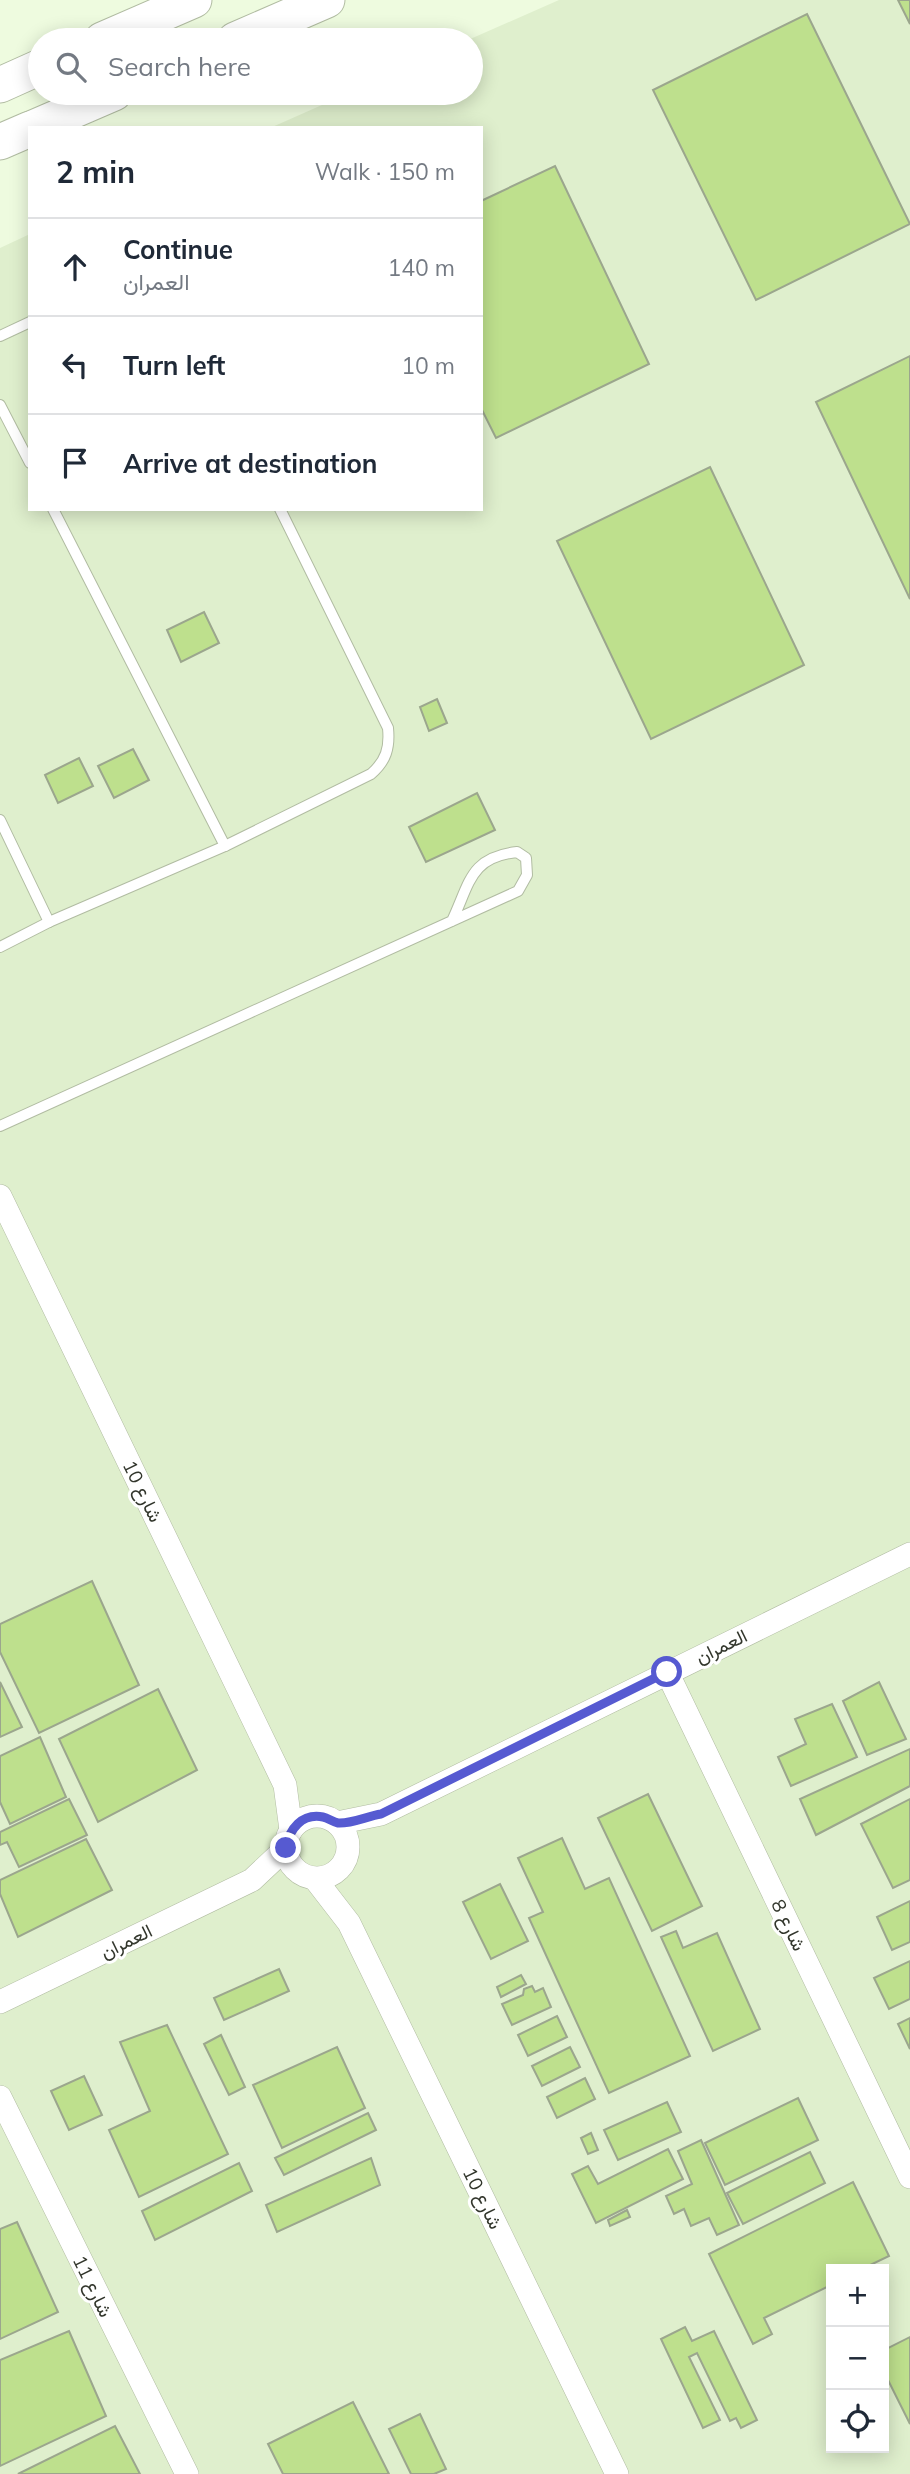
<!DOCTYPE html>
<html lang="en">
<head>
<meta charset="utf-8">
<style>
	body { margin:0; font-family:Mulish,Vazirmatn,sans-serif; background:#f2f2f3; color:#1f2937 }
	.controls { position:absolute; right:21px; bottom:21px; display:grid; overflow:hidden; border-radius:0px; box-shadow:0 4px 18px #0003 }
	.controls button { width:63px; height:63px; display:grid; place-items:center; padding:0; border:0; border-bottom:2px solid #e0e1e3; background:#fff; color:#1f2937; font:35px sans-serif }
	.stop { position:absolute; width:21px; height:21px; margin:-16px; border:5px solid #565ad1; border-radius:50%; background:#fff }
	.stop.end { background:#565ad1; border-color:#fff; box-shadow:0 2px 7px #0008 }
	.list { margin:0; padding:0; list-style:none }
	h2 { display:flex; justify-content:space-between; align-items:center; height:91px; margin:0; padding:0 28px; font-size:30px }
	h2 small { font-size:23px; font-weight:400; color:#747a83 }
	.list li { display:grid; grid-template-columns:46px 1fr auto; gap:21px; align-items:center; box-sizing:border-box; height:98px; padding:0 28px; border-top:2px solid #e0e1e3 }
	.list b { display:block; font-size:26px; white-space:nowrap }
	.list p { margin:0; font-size:23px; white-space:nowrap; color:#747a83 }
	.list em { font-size:23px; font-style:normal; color:#747a83 }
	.icon { flex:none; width:38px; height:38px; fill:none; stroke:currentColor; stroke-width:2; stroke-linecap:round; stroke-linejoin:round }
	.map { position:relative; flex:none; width:910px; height:2474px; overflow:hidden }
	.search { position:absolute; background:#fff; box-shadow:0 4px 18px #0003; left:28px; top:28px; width:455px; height:77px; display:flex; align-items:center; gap:18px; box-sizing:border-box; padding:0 24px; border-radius:38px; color:#747a83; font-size:26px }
	.panel { position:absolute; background:#fff; box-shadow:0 4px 18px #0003; left:28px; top:126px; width:455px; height:385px; border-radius:0px }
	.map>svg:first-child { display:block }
	.built { fill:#dfefcd; fill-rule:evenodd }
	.building { fill:#bee08d; stroke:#9ba68d; stroke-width:2 }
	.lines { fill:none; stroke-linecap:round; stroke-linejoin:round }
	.service-casing { stroke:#b1bca2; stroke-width:12 }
	.minor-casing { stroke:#b1bca2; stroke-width:24 }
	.primary-casing { stroke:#b1bca2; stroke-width:37 }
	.service { stroke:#fff; stroke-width:10 }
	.minor { stroke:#fff; stroke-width:23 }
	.primary { stroke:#fff; stroke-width:35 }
	.route { stroke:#565ad1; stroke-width:9 }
	.labels { text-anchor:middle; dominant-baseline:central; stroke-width:6; stroke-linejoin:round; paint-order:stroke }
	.street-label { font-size:19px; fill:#32362c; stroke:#fff }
</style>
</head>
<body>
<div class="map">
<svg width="910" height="2474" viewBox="0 0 910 2474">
	<rect width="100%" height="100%" fill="#eefbdf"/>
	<!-- built -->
	<path class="built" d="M559,0H910V2474H0V248L30,234V509H481V128H270L349,93H471V40H468ZM831,2269H884V2448H831Z"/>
	<!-- building -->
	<g class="building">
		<polygon points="898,0 910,0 910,24"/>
		<polygon points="807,14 910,224 756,300 653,90"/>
		<polygon points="555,166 649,364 496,438 481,408 481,201"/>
		<polygon points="910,356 910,599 816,402"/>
		<polygon points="710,467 804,665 651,739 557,541"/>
		<polygon points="204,612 219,643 181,662 167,630"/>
		<polygon points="437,699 447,723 429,731 420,707"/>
		<polygon points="133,749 149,780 114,798 98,766"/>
		<polygon points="79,758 93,786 58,803 45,775"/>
		<polygon points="477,793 495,830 426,862 409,827"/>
		<polygon points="92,1581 139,1685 39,1733 0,1652 0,1624"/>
		<polygon points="0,1682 22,1727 0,1737"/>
		<polygon points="879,1682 906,1739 867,1755 843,1701"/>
		<polygon points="158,1689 197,1770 98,1822 59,1739"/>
		<polygon points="832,1704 857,1757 791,1786 778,1757 806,1744 795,1719"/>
		<polygon points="40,1737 66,1797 10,1824 0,1802 0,1756"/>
		<polygon points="910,1749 910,1786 816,1835 800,1799"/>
		<polygon points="648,1794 702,1906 652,1931 598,1818"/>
		<polygon points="69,1799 87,1835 19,1867 7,1842 0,1845 0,1832"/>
		<polygon points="910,1799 910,1880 893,1888 861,1824"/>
		<polygon points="562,1838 585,1889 609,1878 690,2056 609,2093 529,1918 543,1912 518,1858"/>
		<polygon points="86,1839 112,1890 18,1937 0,1894 0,1880"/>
		<polygon points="500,1884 528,1941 491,1959 463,1902"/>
		<polygon points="910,1901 910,1942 892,1950 877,1917"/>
		<polygon points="676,1931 683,1948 717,1933 760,2029 713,2051 661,1937"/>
		<polygon points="910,1961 910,1999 889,2009 874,1978"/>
		<polygon points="279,1969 289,1991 224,2020 214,1998"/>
		<polygon points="521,1975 526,1984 501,1997 497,1987"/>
		<polygon points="532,1986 535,1992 543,1988 551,2007 512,2025 502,2004 523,1995 524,1989"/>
		<polygon points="557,2016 567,2037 528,2056 518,2035"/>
		<polygon points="910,2018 910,2049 898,2024"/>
		<polygon points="167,2025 228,2154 139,2197 109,2130 150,2111 120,2042"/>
		<polygon points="221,2035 245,2087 229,2095 204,2044"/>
		<polygon points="337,2047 365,2108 282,2148 253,2085"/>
		<polygon points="570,2047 580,2067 542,2086 532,2066"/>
		<polygon points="84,2076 102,2115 69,2130 51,2091"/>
		<polygon points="585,2078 595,2099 557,2118 547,2097"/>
		<polygon points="798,2098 818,2140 725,2185 705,2143"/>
		<polygon points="667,2102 681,2132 618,2160 604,2130"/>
		<polygon points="368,2113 376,2130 284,2175 275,2158"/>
		<polygon points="591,2133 598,2150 588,2154 581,2138"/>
		<polygon points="701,2140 739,2225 717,2235 709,2218 691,2226 684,2209 674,2214 666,2196 692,2184 678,2151"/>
		<polygon points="668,2149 683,2179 596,2223 572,2174 588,2166 598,2184"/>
		<polygon points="810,2152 825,2183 743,2224 727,2193"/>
		<polygon points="371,2158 380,2185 277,2232 266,2205"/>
		<polygon points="239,2163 252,2191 155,2240 142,2211"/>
		<polygon points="853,2182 889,2256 862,2269 831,2269 831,2285 764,2318 772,2334 753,2344 709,2254"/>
		<polygon points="627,2210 630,2217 610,2226 608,2220"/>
		<polygon points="17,2222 58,2312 0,2339 0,2229"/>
		<polygon points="685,2327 692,2341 714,2331 757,2420 741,2428 736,2418 730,2421 697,2353 689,2357 720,2420 703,2428 661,2339"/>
		<polygon points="69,2331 106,2416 0,2466 0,2360"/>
		<polygon points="910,2337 910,2424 884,2372 884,2350"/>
		<polygon points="353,2402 389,2474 283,2474 268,2444"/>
		<polygon points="420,2414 446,2469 434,2474 411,2474 389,2429"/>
		<polygon points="115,2426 140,2474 18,2474"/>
	</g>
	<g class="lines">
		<defs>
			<g id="service">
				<polyline points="0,336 30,322"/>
				<polyline points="0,405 30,463"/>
				<polyline points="53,509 225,846"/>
				<polyline points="0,820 49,922"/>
				<path d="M0,947L49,922L225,846L371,774C386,761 390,748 388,728L280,509"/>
				<path d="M0,1126L518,891L527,875L526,858L517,852C470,857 470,883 452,921"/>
			</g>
			<g id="minor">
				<polyline points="0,1196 285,1785 291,1830"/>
				<polyline points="667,1672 910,2177"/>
				<circle cx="317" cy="1847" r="31"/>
				<polyline points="337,1823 381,1814 910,1554"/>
				<polyline points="315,1879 349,1923 617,2474"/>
				<polyline points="0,2002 252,1880 286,1848"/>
				<polyline points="0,2097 187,2474"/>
			</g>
			<g id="primary">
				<polyline points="102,40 194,0"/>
				<polyline points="235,40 327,0"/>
				<polyline points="0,85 40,67"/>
				<polyline points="33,128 114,93"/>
				<polyline points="0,142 30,129"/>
			</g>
		</defs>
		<!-- service casing -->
		<use href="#service" class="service-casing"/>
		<!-- minor casing -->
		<use href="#minor" class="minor-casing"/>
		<!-- primary casing -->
		<use href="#primary" class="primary-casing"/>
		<!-- service -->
		<use href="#service" class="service"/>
		<!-- minor -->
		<use href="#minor" class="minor"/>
		<!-- primary -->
		<use href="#primary" class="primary"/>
	</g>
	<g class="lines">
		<!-- route -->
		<path class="route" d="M286,1848C289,1829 302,1813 323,1817C328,1818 333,1822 338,1823C351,1824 368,1816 381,1814L667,1672"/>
	</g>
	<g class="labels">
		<!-- street labels -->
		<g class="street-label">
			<text transform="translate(143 1491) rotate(64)">شارع 10</text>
			<text transform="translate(721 1646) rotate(-26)">العمران</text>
			<text transform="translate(789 1925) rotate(64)">شارع 8</text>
			<text transform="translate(126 1941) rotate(-26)">العمران</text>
			<text transform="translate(483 2198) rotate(64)">شارع 10</text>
			<text transform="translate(93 2286) rotate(64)">شارع 11</text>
		</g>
	</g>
</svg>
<div class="controls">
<button>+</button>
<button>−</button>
<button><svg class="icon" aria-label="locate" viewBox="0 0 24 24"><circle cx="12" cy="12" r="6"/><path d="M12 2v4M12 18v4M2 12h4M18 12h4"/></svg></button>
</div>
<div class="stop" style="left:667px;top:1672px"></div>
<div class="stop end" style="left:286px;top:1848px"></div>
<div class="search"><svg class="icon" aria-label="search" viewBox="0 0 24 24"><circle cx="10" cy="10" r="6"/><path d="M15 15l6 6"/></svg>Search here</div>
<section class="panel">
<h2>2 min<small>Walk · 150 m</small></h2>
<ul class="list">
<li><svg class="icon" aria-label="ahead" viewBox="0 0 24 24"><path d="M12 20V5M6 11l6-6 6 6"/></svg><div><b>Continue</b><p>العمران</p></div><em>140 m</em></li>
<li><svg class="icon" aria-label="left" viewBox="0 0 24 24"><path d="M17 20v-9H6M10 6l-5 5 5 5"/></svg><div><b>Turn left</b></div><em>10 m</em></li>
<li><svg class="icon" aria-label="arrive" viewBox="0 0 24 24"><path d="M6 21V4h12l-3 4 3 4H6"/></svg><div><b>Arrive at destination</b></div></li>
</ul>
</section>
</div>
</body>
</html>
